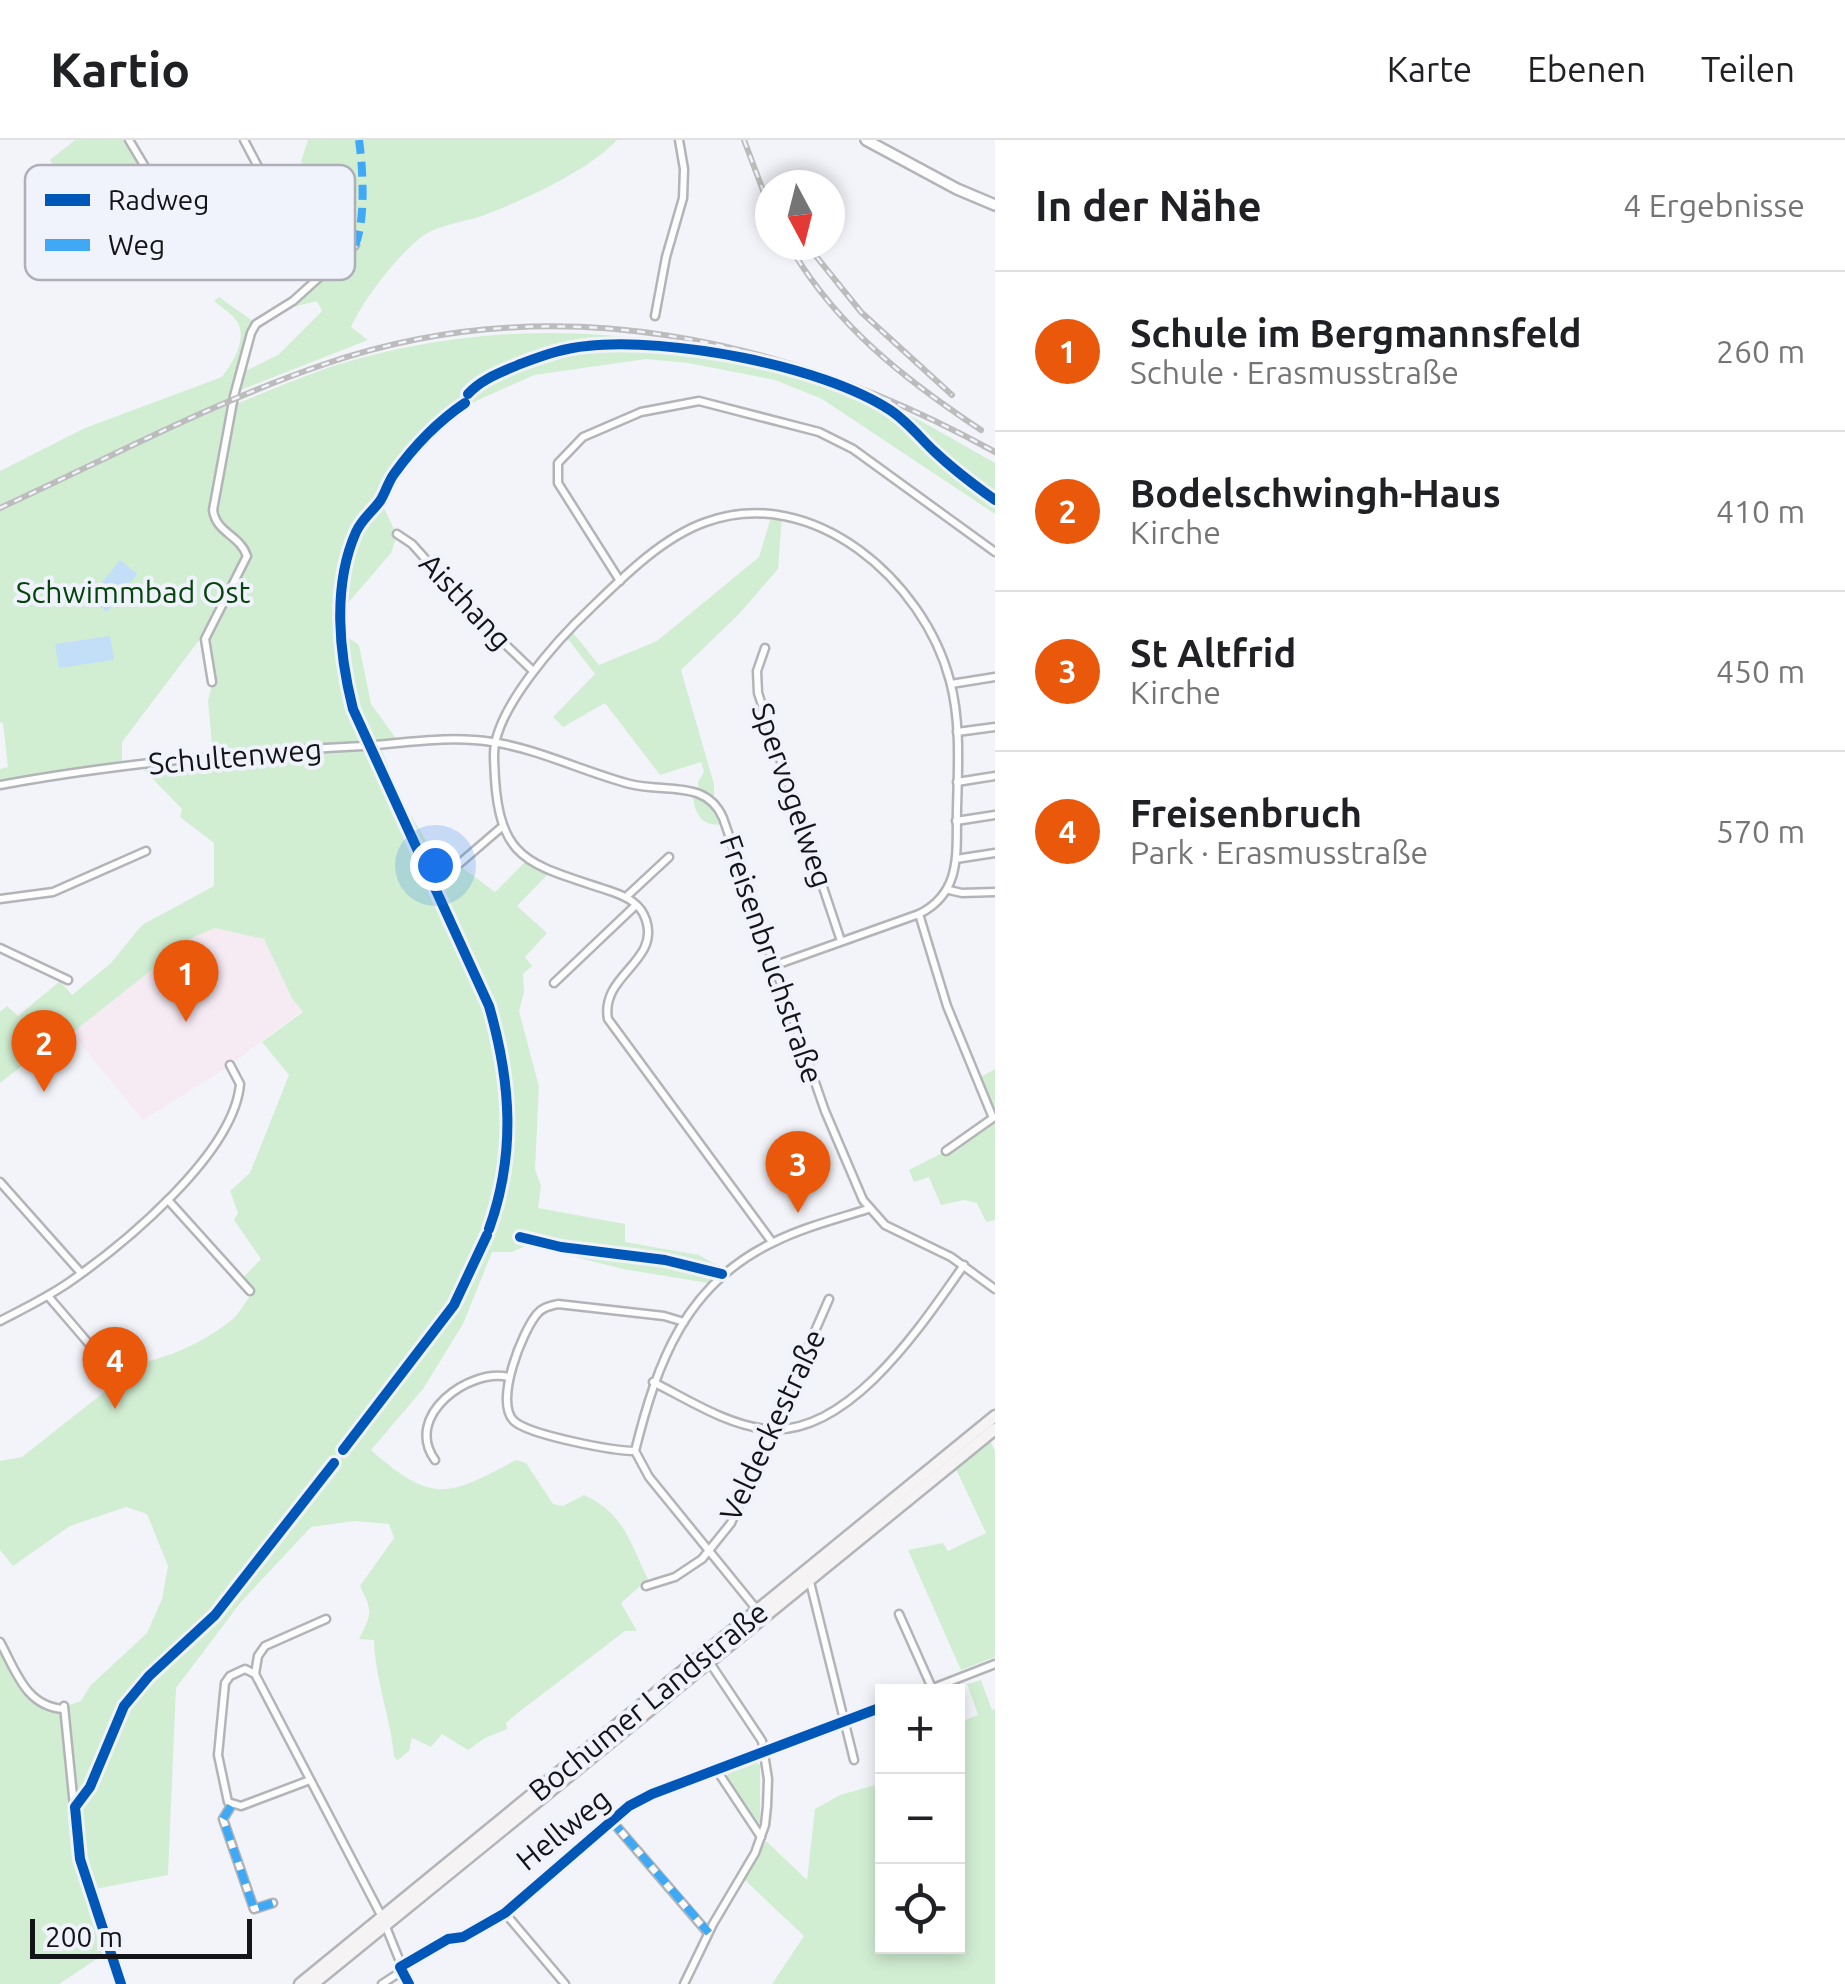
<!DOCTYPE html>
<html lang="de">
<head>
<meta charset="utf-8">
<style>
	body { margin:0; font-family:Ubuntu,sans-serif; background:#f2f2f2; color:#202124 }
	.controls { position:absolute; right:30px; bottom:30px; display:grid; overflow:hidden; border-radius:0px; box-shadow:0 5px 15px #0003 }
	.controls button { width:90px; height:90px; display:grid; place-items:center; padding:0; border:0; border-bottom:2px solid #e0e0e0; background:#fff; color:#202124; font:50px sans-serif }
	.compass { position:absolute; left:755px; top:30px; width:90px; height:90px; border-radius:50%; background:#fff; box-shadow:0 5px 15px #0003; rotate:173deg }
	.scale { position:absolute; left:30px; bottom:25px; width:222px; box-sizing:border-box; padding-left:10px; border:5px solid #131417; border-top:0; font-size:28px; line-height:35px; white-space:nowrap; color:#131417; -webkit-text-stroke:8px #f0f2fc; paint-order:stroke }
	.you { position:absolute; left:435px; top:725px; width:35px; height:35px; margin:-25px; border:8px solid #fff; border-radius:50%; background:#1a73e8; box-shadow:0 0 0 15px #1a73e833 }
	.badge { display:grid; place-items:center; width:65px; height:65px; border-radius:50%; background:#ea580c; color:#fff; font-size:32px; font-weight:700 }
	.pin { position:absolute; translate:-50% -82px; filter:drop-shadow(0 2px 5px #0008) }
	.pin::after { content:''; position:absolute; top:52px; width:35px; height:30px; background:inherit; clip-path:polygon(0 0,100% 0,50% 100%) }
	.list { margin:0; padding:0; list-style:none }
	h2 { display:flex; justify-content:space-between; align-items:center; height:130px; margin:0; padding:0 40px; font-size:42px }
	h2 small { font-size:32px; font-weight:400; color:#757577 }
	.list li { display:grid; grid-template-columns:65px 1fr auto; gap:30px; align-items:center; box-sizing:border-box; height:160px; padding:0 40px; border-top:2px solid #e0e0e0 }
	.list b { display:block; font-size:38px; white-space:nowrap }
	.list p { margin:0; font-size:32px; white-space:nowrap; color:#757577 }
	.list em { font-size:32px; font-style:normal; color:#757577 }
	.icon { flex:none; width:55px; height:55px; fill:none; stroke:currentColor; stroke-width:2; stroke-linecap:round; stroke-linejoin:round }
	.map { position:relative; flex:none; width:995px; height:1844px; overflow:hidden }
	header { display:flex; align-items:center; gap:60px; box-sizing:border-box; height:140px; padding:0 50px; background:#fff; border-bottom:2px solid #e0e0e0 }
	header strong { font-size:48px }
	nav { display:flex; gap:55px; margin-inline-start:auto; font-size:35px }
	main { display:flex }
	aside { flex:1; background:#fff }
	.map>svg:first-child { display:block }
	.education { fill:#f6eaf3 }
	.green { fill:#d1eed3 }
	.water { fill:#c3def7 }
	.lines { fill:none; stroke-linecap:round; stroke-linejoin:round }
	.minor-casing { stroke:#b3b4b7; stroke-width:11 }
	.tertiary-casing { stroke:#b3b4b7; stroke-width:14 }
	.secondary-casing { stroke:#b3b4b7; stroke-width:15 }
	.minor { stroke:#fdfdfe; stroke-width:6 }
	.tertiary { stroke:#fdfdfe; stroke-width:9 }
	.secondary { stroke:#f6f3f4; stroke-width:10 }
	.rail-casing { stroke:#bcbcbd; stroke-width:6 }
	.rail { stroke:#f0f2fc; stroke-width:2.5; stroke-dasharray:8; stroke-linecap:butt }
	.quiet { stroke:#3fa9f5; stroke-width:8; stroke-dasharray:15 8; stroke-linecap:butt }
	.cycleway-casing { stroke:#f0f2fc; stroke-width:16 }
	.cycleway { stroke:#0057b8; stroke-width:10 }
	.labels { text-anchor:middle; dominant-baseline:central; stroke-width:8; stroke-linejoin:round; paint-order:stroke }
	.park-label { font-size:30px; fill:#05450c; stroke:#f0f2fc }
	.street-label { font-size:30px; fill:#131417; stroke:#f0f2fc }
	.key { fill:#f0f2fc; stroke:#aeafb7; stroke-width:2.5 }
	.key-label { font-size:28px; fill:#131417 }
</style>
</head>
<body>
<header>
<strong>Kartio</strong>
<nav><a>Karte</a><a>Ebenen</a><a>Teilen</a></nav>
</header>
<main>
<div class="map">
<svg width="995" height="1844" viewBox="0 0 995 1844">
	<rect width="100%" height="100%" fill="#f3f4f9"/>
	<!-- education -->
	<polygon class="education" points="215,788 264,799 302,871 228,927 143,980 72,893 192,798"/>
	<!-- green -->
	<g class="green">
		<polygon points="75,0 123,0 166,74 164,81 180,109 135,140 50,20"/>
		<path d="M308,0H617C588,31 522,61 482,76C464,82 438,85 423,96C398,114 364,159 351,187L368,200L238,251L243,232L278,215L322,171L317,161L281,170L308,154L305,137L315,102L311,84L319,51L301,21Z"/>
		<path d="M219,157L257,184L247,196L233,274L236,264C276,248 316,230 357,219C534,171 704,192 873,259C915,275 955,301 995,323V374L822,259L775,240L688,223L646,219L534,235L476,261L434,292L429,289L371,368L381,362L397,395L391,413L348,463L347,497L359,505L371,564L400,604L380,605L400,657L447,736L459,725L495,752L527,720L550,732L517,766L547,793L525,817L532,826L523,834L524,853L519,871L539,947L535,1029L541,1046L538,1068L625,1084V1102L699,1115L727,1131L714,1144L623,1129L528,1105L512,1112H492L463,1184L423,1249L371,1310C432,1364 447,1357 516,1320L526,1323L553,1364L563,1366L584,1355C624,1373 629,1401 648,1439L621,1463L637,1491H625L519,1572L506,1583L507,1589L485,1598L468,1610L442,1594L431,1607L412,1598L409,1611L398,1620L394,1617C391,1578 375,1540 374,1500L359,1499C373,1472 372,1471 360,1446L394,1398L389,1384L354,1381L311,1387L241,1462L176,1548L168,1735L90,1750L107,1812L59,1844H0V1497L21,1537L37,1557L66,1566L81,1561L90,1546L147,1493L162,1459L168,1426L147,1374L126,1367L70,1386L13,1426L0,1410V1321L22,1317L141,1223C173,1216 208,1200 234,1178C241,1171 246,1160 253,1152L243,1138L261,1119L234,1080L238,1073L230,1051L250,1033L289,935L262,902L303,872L292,858L264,799L215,788L192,798L72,893L59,897L0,943V872L7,866L18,876L60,841L72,855L111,823L142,785L214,746V703L180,677L182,669L144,630L213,615L208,561L214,536L209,495L200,499L122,602V627L0,645V629L8,627L3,583L0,582V331L85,288L222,237C232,224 247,200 238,183C234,175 221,167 214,161Z"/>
		<path d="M772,374L782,375L778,429L739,474L681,530L714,644V661L725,683C702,690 693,672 693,651L699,652L698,642L704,632L701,622L660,635L605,563L563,587L553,577L595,534L564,494L570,489L599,525L657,501L759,417Z"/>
		<polygon points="995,929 995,1080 986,1082 977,1063 964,1060 941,1065 929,1037 914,1042 909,1030 946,1011 993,979 977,939"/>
		<polygon points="990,1301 995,1311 995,1517 961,1530 908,1410 943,1403 948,1411 986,1393 956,1329"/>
		<polygon points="981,1540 992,1570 995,1569 995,1844 772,1844 804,1796 745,1740 766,1701 807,1740 815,1669 840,1655 879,1644 882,1663 882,1806 958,1806 958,1583 978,1575 967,1544"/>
		<polygon points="755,1622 760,1625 760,1682 755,1683 727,1640 728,1632"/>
	</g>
	<!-- water -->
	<g class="water">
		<polygon points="120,420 137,434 107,472 90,458"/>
		<polygon points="110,496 114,520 59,528 55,504"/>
	</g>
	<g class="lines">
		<defs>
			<g id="minor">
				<polyline points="129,0 191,104"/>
				<polyline points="183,109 265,48 264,38 244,0"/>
				<polyline points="655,176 666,117 683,58 684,29 679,0"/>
				<polyline points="397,394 412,404 478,478 533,531"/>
				<polyline points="620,441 558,343 558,323 583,297 641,272 699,261 819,292 853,309 995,412"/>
				<polyline points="765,508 757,531 758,553 841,801"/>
				<path d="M212,542L205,499L247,416C240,395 216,393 213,370L234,256L251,193L256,184L293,161L355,105"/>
				<polyline points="951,544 995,537"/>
				<polyline points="957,592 995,587"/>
				<polyline points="957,642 995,636"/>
				<path d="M0,645C120,623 241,612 363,606C405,603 450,595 492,602C539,609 584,632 630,644C665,653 706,639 723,678L825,971L863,1060L885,1085L951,1117L995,1149"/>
				<polyline points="956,681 995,675"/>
				<polyline points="956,719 995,713"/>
				<polyline points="460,723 503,686"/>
				<polyline points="949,750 962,753 995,752"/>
				<polyline points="626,757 669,717"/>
				<polyline points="0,759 53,752 146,711"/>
				<polyline points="919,774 947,866 993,978 946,1011"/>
				<polyline points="0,808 68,840"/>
				<polyline points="554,843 636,765"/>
				<polyline points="0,1042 81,1133"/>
				<polyline points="168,1060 250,1151"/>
				<path d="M772,1102L608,879C600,835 660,822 646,780C641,764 627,757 613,752C524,722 496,723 494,616C493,570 559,498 592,467C624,436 663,397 706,382C813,343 924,441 950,541C961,582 958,627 957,669C956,711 963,752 919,774L773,826"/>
				<polyline points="48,1156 114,1233 119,1236 141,1217"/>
				<path d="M0,1181C23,1169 46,1158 68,1143C123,1105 234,1014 240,944L230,925"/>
				<path d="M653,1242C687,1259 727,1285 766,1289C849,1298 923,1183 964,1125"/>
				<path d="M635,1311C613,1311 529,1295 514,1281C494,1262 522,1192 537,1174C543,1167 550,1166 558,1164L664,1176L684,1182"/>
				<path d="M435,1320C403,1276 469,1228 508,1237"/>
				<polyline points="810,1442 854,1620"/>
				<polyline points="646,1446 675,1437 702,1419 731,1383 829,1159"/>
				<path d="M758,1471L649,1337L635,1311C657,1223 685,1144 774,1102C804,1087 837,1079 868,1069"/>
				<polyline points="899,1474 932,1548"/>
				<path d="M0,1502C16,1531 26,1567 64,1569"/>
				<polyline points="255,1534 258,1516 265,1506 326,1479"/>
				<polyline points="923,1552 995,1524"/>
				<polyline points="64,1566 79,1716 121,1844"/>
				<polyline points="716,1629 761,1697"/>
				<polyline points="310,1640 241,1666 228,1662 218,1615 225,1543 230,1536 245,1529 255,1534 382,1777 409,1844"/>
				<polyline points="231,1666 223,1679 254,1769 273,1763"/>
				<polyline points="611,1680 708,1793"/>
				<polyline points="505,1773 565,1844"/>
				<polyline points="400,1827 448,1799 463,1797 505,1773 629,1666 652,1654 882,1567"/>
				<polyline points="382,1844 402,1831"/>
				<polyline points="684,1844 713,1784 755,1713 765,1685 767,1666 768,1639 762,1601 708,1520"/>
			</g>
			<polyline id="tertiary" points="866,0 957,49 995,65"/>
			<g id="secondary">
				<polyline points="300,1844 995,1276"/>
				<polyline points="313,1844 995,1289"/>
			</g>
		</defs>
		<!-- minor casing -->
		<use href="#minor" class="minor-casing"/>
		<!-- tertiary casing -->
		<use href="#tertiary" class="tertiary-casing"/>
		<!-- secondary casing -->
		<use href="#secondary" class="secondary-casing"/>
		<!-- minor -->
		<use href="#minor" class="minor"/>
		<!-- tertiary -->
		<use href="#tertiary" class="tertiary"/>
		<!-- secondary -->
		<use href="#secondary" class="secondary"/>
		<defs>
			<g id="rail">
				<polyline points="744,0 770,69"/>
				<path d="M789,105C836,186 904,239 981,290"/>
				<polyline points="807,105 861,172 952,255"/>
				<path d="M0,368C107,319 213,262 325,224C555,145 788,198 995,312"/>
			</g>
		</defs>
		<!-- rail casing -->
		<use href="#rail" class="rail-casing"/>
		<!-- rail -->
		<use href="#rail" class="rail"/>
		<!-- quiet -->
		<g class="quiet">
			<path d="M355,105C366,81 363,28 359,0"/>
			<polyline points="231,1666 223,1679 254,1769 273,1763"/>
			<polyline points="611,1680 709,1793"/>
		</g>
		<defs>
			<g id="cycleway">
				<path d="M468,254C481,239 502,232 520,224C542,216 563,208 587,206C668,197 821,225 890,270C907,281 920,298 935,312C953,329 974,345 995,360"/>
				<path d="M465,263C437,282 414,306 394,334C388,342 385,354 380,361C372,372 362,379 356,392C332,446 339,514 353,569L489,866C511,942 516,1014 489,1089"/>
				<polyline points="520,1097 561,1107 665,1120 722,1134"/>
				<polyline points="343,1310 454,1165 487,1095"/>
				<polyline points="121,1844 80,1719 75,1667 90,1647 124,1566 149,1536 215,1475 334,1323"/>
				<polyline points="409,1844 400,1827 448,1799 463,1797 505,1773 629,1666 652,1654 882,1567"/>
			</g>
		</defs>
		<!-- cycleway casing -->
		<use href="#cycleway" class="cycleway-casing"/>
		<!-- cycleway -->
		<use href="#cycleway" class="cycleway"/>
	</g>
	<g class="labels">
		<!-- park labels -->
		<g class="park-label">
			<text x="133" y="452">Schwimmbad Ost</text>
		</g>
		<!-- street labels -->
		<g class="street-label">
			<text transform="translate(466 461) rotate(47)">Aisthang</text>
			<text transform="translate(235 616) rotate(-5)">Schultenweg</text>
			<text transform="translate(793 655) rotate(71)">Spervogelweg</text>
			<text transform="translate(772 819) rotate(71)">Freisenbruchstraße</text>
			<text transform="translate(772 1285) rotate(-65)">Veldeckestraße</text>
			<text transform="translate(648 1561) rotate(-39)">Bochumer Landstraße</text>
			<text transform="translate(563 1689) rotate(-39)">Hellweg</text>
		</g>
	</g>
	<!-- legend -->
	<rect x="25" y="25" width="330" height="115" rx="15" class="key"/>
	<rect x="45" y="54" width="45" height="12" fill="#0057b8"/>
	<rect x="45" y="99" width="45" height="12" fill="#3fa9f5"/>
	<g class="key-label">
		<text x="108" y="70">Radweg</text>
		<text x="108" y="115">Weg</text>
	</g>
</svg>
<div class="controls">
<button>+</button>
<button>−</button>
<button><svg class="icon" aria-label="locate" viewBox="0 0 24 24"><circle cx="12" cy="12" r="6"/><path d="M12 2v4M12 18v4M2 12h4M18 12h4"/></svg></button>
</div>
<svg class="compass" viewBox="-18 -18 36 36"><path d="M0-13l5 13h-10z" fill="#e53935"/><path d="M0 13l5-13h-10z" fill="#757577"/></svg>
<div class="scale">200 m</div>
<div class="you"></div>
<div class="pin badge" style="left:186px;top:882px">1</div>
<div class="pin badge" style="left:44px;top:952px">2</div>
<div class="pin badge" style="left:798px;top:1073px">3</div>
<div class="pin badge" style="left:115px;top:1269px">4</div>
</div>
<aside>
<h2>In der Nähe<small>4 Ergebnisse</small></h2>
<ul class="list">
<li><span class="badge">1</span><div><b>Schule im Bergmannsfeld</b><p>Schule · Erasmusstraße</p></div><em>260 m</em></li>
<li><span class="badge">2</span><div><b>Bodelschwingh-Haus</b><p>Kirche</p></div><em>410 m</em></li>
<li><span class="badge">3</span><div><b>St Altfrid</b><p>Kirche</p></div><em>450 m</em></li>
<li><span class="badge">4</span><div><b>Freisenbruch</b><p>Park · Erasmusstraße</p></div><em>570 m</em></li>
</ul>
</aside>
</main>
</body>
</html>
